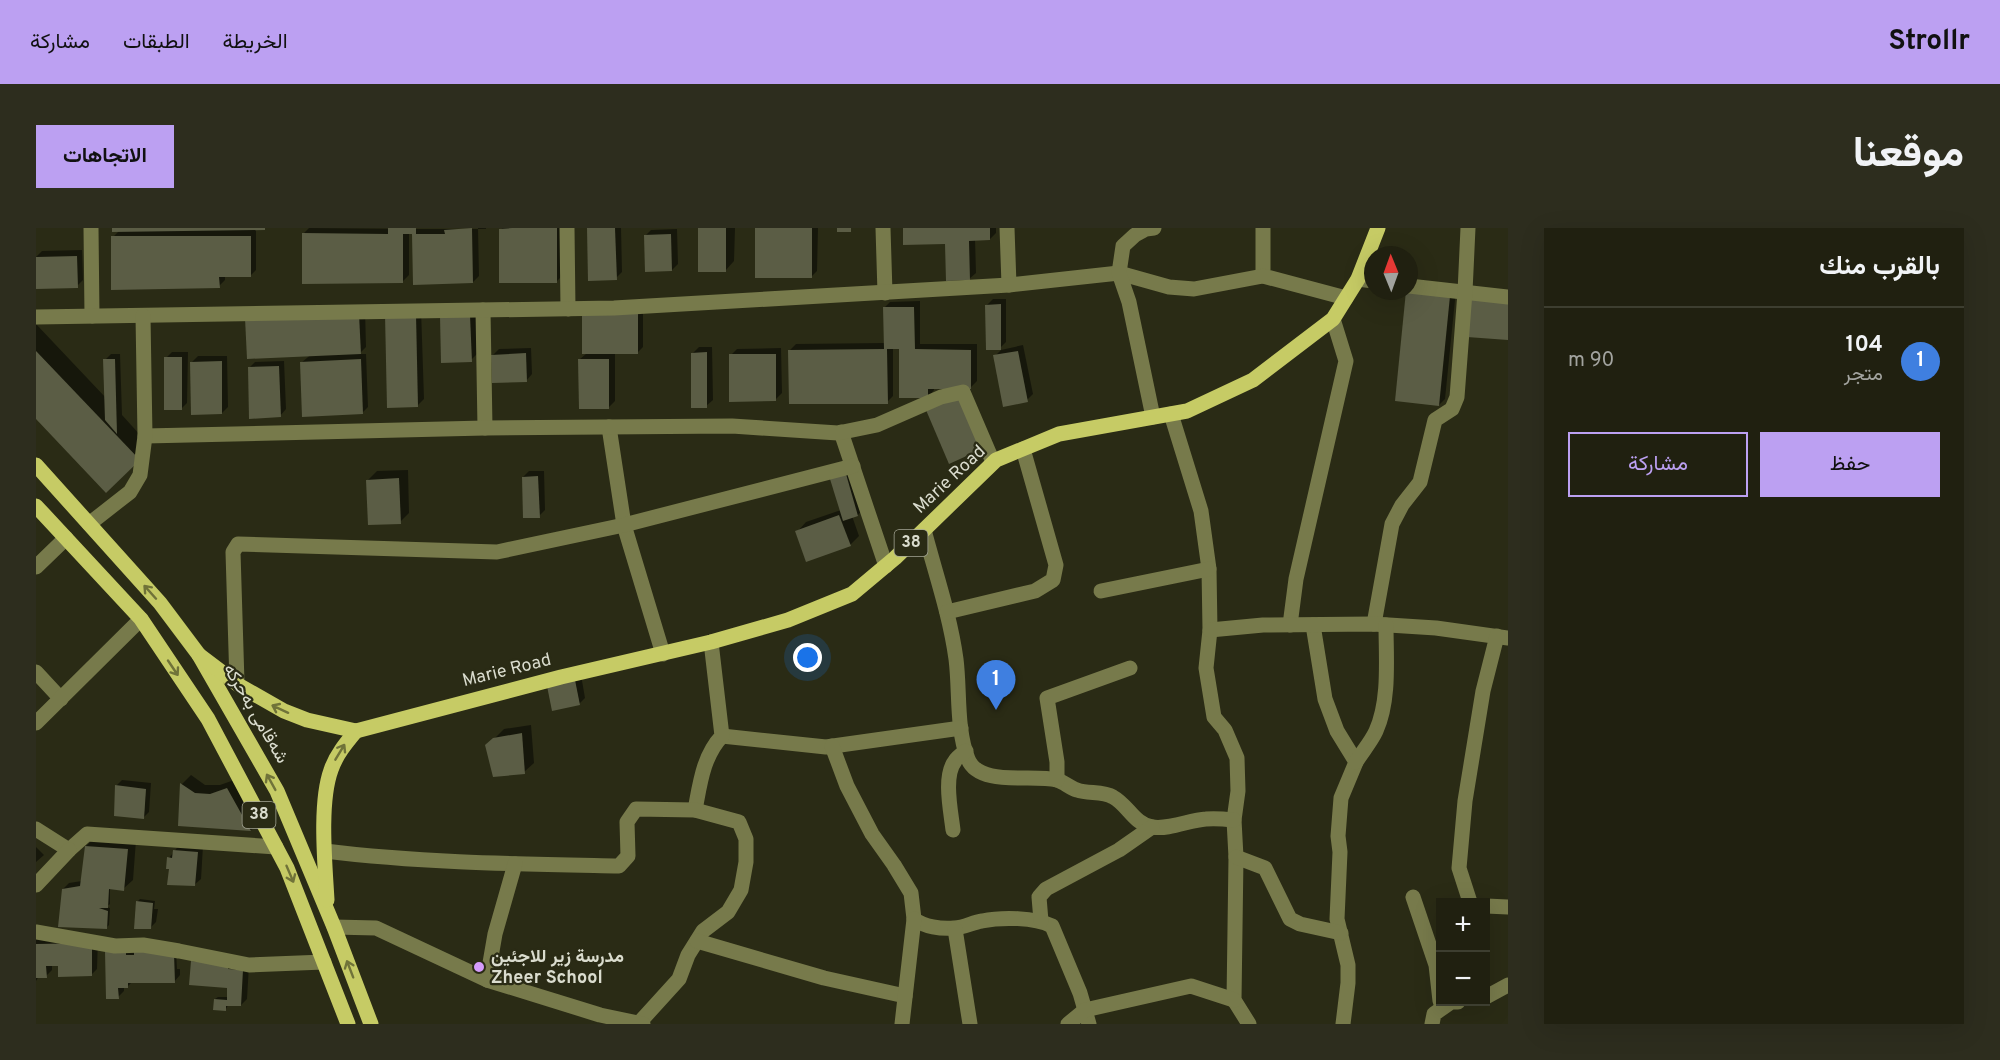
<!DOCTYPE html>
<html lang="ar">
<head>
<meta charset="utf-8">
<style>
	body { margin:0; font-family:Overpass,Vazirmatn,sans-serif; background:#2d2d1e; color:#f1f3f6; direction:rtl }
	.controls { position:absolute; right:18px; bottom:18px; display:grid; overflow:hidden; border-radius:0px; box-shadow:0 6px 24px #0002 }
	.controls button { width:54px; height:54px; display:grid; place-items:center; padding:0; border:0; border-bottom:2px solid #3d3e30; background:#202010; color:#f1f3f6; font:30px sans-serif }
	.compass { position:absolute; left:1328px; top:18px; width:54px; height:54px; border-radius:50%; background:#202010; box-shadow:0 6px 24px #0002; rotate:359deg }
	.you { position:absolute; left:772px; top:430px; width:21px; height:21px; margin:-15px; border:4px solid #fff; border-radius:50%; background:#1a73e8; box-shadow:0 0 0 9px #1a73e833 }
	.badge { display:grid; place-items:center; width:39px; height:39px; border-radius:50%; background:#bca0f2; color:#fff; font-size:20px; font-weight:700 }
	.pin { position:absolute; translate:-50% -50px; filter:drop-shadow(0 2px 3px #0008) }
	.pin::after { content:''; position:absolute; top:32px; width:21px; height:18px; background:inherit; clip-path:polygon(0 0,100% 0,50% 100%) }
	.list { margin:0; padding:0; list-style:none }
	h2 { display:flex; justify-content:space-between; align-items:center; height:78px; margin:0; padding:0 24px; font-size:26px }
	h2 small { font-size:20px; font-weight:400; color:#a2a39f }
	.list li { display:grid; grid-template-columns:39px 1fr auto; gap:18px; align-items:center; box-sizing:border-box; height:108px; padding:0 24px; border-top:2px solid #3d3e30 }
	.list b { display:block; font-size:22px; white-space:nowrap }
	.list p { margin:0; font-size:20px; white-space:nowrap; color:#a2a39f }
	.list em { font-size:20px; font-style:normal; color:#a2a39f }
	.actions { display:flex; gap:12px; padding:18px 24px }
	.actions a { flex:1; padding:14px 0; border:2px solid #bca0f2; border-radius:0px; text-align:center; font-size:21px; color:#bca0f2 }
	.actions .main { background:#bca0f2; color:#111 }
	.map { position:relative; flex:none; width:1472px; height:796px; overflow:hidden; direction:ltr; border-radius:0px }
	header { display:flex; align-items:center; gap:36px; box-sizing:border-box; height:84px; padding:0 30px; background:#bca0f2; color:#111 }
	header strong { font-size:28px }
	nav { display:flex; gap:33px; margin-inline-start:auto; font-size:21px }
	.intro { display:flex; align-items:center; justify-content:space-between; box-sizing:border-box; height:144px; padding:0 36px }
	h1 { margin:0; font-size:42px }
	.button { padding:15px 27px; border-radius:0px; background:#bca0f2; color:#111; font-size:21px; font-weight:700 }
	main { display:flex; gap:36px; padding:0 36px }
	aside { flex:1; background:#202010; border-radius:0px; box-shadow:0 6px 24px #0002 }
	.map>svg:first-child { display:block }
	.shadow { fill:#0007 }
	.building { fill:#5b5d45 }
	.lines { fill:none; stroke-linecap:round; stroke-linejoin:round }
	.minor { stroke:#777a4b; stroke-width:15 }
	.major { stroke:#c6cb65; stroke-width:15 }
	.oneway { stroke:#707339 }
	.poi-dot { fill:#d59cfb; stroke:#2a2b15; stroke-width:2 }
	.labels { text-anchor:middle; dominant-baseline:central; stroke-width:4.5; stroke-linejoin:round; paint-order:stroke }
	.shield { fill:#2a2b15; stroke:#a5a796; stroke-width:1.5 }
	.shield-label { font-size:16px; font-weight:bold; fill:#dadcce }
	.street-label { font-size:18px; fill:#dadcce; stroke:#2a2b15 }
	.poi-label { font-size:18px; font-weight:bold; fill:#dadcce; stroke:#2a2b15; text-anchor:start }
</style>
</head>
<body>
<header>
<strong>Strollr</strong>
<nav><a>الخريطة</a><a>الطبقات</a><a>مشاركة</a></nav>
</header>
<div class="intro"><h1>موقعنا</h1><a class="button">الاتجاهات</a></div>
<main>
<aside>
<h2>بالقرب منك<small></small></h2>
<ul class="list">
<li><span class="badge" style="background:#3f7fe0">1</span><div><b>104</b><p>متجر</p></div><em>90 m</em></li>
</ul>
<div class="actions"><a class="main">حفظ</a><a>مشاركة</a></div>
</aside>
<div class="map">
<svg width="1472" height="796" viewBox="0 0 1472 796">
	<rect width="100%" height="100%" fill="#2a2b15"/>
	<!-- shadow -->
	<g class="shadow">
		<polygon points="78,0 227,0 220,1 220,42 214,48 189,48 189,52 183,58 77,9 83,3"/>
		<polygon points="273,0 385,1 451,0 442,0 443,48 437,54 377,5 373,5 373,47 367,53 267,6"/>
		<polygon points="466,0 530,0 530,44 521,53 465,2"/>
		<polygon points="552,0 585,0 586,44 580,50"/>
		<polygon points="664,0 699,0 698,33 689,43"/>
		<polygon points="721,0 782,0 781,43 775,49"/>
		<polygon points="869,0 960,0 960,5 954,11 939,11 940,45 933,51 911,15"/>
		<polygon points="641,1 642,36 636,42 609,8 615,2"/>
		<polygon points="46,22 47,52 41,58 0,29 6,23"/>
		<polygon points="1420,62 1409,171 1403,177 1372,63"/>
		<polygon points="957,71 970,71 970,114 964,120 951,77"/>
		<polygon points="884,73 884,116 941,116 941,153 935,159 898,159 898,162 892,169 865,119 857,119 857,168 851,174 754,122 760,116 849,115 848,80 854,74"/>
		<polygon points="607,78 607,119 601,125 579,125 579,173 573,179 544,131"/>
		<polygon points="329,81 330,119 323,126 330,126 332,179 326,185 265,135"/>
		<polygon points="357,81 385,81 388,171 382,177"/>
		<polygon points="440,82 441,126 435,132 405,88"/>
		<polygon points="0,96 70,170 69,132 75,126 84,126 86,187 115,219 70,262 0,190"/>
		<polygon points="987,117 997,166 991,172 959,128 965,122"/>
		<polygon points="663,119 676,119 677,172 670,178 657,125"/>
		<polygon points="495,120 496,146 490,153 457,127 463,121"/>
		<polygon points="745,120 746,165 740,171 695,127 701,121"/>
		<polygon points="136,124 152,124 151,175 145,181 130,130"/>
		<polygon points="162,128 191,128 192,179 186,185 156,134"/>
		<polygon points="248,133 250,181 244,188 213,140 219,134"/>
		<polygon points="816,241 828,280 822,287 816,288 823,308 814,317 761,304 770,294 805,282 796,252"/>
		<polygon points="372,242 373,285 364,294 332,252 341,243"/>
		<polygon points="493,243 508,243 509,282 503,288 487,249"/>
		<polygon points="545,447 549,470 543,476 513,458"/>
		<polygon points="495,497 498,535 488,544 451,518 468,501"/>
		<polygon points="155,547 169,557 184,557 201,551 224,593 215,602 144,596 146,556"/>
		<polygon points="86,552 115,555 113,584 107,590 80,558"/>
		<polygon points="60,609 100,612 97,652 87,661 74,660 74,676 70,679 74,680 73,697 71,699 27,661 33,655 46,653 50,618"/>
		<polygon points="144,616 167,618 165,651 158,657 135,640 133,630"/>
		<polygon points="0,619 8,627 0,634"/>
		<polygon points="104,671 119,673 118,681 122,681 120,694 114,700 101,674"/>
		<polygon points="62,710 61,741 55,747 23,737 16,736 16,742 10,748 3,748 0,753 0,711"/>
		<polygon points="140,723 141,741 144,741 144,747 138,754 97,753 91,759 88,759 88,763 82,769 70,724"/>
		<polygon points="194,730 213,737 211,771 205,777 192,777 190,781 179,771 182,769 192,769 193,758 155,755"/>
	</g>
	<!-- building -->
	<g class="building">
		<polygon points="76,0 229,0 229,2 76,4"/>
		<polygon points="352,0 380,0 380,6 409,6 408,2 436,0 437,55 377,57 376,6 367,6 367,55 266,56 266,5 352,6"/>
		<polygon points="476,0 521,0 521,55 463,55 463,1"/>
		<polygon points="551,0 579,0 581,52 552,53"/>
		<rect x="662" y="0" width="28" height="44"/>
		<rect x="719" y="0" width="57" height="50"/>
		<rect x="801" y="0" width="14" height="4"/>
		<polygon points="867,0 954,0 954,12 933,13 934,52 910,53 909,16 867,17"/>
		<polygon points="635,6 636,43 609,44 608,7"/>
		<polygon points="75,8 215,8 215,49 183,49 184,60 75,62"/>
		<polygon points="41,28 42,60 0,61 0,29"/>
		<polygon points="1370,63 1414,68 1403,178 1359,173"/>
		<polygon points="1433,69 1472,73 1472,112 1431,109"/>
		<polygon points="965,76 965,122 950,122 949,77"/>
		<polygon points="847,79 878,79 879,121 935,122 935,161 892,161 892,170 863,170 863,121 851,121 852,176 753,176 752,122 848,121"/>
		<polygon points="602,83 602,126 546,126 546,84"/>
		<polygon points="323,86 325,126 211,131 209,90"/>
		<polygon points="349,86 380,86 382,179 351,180"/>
		<polygon points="434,87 436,134 405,135 404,88"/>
		<polygon points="0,123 104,232 70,265 0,191"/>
		<polygon points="982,123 992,174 967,179 957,127"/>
		<polygon points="671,124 671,180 655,180 655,125"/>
		<polygon points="490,125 491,154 456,155 455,127"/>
		<polygon points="693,126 740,126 740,173 693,174"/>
		<rect x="128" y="129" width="18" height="53"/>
		<polygon points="67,131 79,131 81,206 69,192"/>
		<polygon points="325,131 327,186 266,189 264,134"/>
		<polygon points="542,131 573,131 573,181 543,181"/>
		<polygon points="186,133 186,186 155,187 154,134"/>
		<polygon points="243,138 245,189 213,191 212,139"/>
		<polygon points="922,168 946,221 913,236 890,182"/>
		<polygon points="810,246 822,288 807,293 794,251"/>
		<polygon points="502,248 504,290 487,290 486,249"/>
		<polygon points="363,250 365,296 332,297 330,252"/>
		<polygon points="803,287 815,318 770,334 759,303"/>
		<polygon points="539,452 544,477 516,483 511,458"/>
		<polygon points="486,505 489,546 457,549 449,517 457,510"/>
		<polygon points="144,555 159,565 174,566 191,560 215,603 142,598"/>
		<polygon points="79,557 110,561 108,591 78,588"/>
		<polygon points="49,618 92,621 88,663 73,661 72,680 63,680 72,683 71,701 22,699 26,661 44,658"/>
		<polygon points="137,622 162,624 159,658 131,657 133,641 130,641 131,629 136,630"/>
		<polygon points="100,673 117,675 115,701 98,701"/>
		<polygon points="56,715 56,748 22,749 22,738 10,738 11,750 0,750 0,716"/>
		<polygon points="98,722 138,725 139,755 92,755 92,760 82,760 83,771 70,771 69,723 90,723 90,727 98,727"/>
		<polygon points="155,733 188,736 192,737 192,741 207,742 205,778 190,778 190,783 177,782 178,771 191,772 191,760 153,757"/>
	</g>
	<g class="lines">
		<!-- minor -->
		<g class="minor">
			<polyline points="55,0 56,88"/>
			<polyline points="531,0 532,81"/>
			<polyline points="847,0 849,65"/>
			<polyline points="971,0 973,57"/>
			<polyline points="1227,0 1227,48"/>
			<polyline points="1322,51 1337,53"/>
			<polyline points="1373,58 1472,69"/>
			<polyline points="447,82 449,200"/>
			<polyline points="0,89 578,80 973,57 1083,45 1133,59 1158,61 1227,48 1310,70"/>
			<polyline points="1135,186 1165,283 1173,341 1174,402 1170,440 1178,489 1189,502 1201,530 1202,563 1198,592 1200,629 1198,772 1213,796"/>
			<polyline points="1117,189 1093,74 1083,45 1087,18 1099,7 1110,1 1118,0"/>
			<polyline points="573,199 588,297 627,426"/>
			<polyline points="805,204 850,338"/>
			<polyline points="109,208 449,200 696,198 802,205 841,197 905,169 927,164 957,234"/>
			<polyline points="53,296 94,264 104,247 109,208 107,88"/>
			<path d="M888,302C899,344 914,387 920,431C924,462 920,501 932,531C943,559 997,546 1021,552C1028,554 1034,560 1041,562C1052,566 1067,563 1077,569C1092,577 1098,596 1116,599C1134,602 1153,592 1170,591C1179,590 1189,591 1198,592"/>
			<polyline points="0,339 30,310"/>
			<polyline points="1065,363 1173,341"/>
			<polyline points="911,384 999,363 1017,352 1020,337 987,221"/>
			<polyline points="1338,396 1356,296 1366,277 1384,254 1399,192 1416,181 1421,169 1429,64 1432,0"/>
			<polyline points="1254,397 1260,351 1310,133 1297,91"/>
			<polyline points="1277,397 1289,471 1301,503 1320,534 1305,570 1302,608 1304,624 1301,691 1312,737 1312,755 1307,796"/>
			<polyline points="1174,402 1227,397 1337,396 1400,400 1472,410"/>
			<polyline points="0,444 25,471"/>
			<polyline points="201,455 197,324 202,316 461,324 588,297 817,238"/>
			<polyline points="0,495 105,391"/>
			<polyline points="686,508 790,519 925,500"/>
			<path d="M796,518L811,558L836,606L858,637L875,665L878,691C888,699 905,701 918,700C928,700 937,694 946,693C965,689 999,689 1016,698L1044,765L1053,796"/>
			<path d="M1320,534C1326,524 1335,514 1340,503C1354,472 1350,430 1350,397"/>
			<polyline points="1021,552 1021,534 1011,470 1094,440"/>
			<path d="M659,582C664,556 667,528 686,508L675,414"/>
			<polyline points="0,601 33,622 51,606 240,619"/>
			<path d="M917,602C915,584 907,548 919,533C921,529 926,526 930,523"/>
			<path d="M289,623C386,635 485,636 583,638L592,628L591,594L600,581L659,582L703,594L710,611V634L705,662L692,684L667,703L652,727L643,751L603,795"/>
			<polyline points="1200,629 1229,640 1254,691 1264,696 1305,705"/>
			<polyline points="0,657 33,622"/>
			<polyline points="1377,669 1400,737 1404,773"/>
			<polyline points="1434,674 1423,640 1429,573 1447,463 1461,408"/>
			<polyline points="1450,678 1472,679"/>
			<polyline points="1005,693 1003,669 1010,661 1083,622 1116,599"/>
			<polyline points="298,699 340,700 451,752 564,787 607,796"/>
			<polyline points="919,701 934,796"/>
			<polyline points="0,704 79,718 107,717 143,723 213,737 288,734"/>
			<polyline points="661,713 788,750 869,768"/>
			<polyline points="451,752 459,706 479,636"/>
			<polyline points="1450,769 1472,757"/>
			<polyline points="866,796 878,691"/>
			<polyline points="1032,796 1049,782 1155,758 1198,772"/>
			<polyline points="1396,796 1398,786 1415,774 1422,774"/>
		</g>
		<!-- major -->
		<g class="major">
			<polyline points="0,237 124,375 163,427 241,563 298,699 335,796"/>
			<polyline points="0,278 105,391 172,491 251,640 312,796"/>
			<polyline points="163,427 204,458 248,483 271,492 320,503 525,449 675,414 752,392 816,366 859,330 960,232 1023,206 1151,183 1217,152 1297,91 1322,51 1342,0"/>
			<path d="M291,672C289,636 283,575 295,542C300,527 310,515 320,503"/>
		</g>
	</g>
	<!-- one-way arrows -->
	<defs><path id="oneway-shaft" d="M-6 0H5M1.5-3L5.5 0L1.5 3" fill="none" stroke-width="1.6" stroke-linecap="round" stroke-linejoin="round" transform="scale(1.5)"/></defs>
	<g class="oneway">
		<use href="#oneway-shaft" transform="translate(114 364) rotate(-132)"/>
		<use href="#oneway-shaft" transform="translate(137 440) rotate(56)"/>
		<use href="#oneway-shaft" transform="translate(244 481) rotate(-155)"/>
		<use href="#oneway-shaft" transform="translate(304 524) rotate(-59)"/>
		<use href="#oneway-shaft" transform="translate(235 554) rotate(-119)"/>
		<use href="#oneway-shaft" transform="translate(254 646) rotate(67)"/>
		<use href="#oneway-shaft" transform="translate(314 741) rotate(-111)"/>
	</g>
	<!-- markers -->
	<circle class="poi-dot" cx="443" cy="739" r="6"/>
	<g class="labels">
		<!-- shield labels -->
		<g class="shield">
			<rect x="858.5" y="302" width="33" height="26" rx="4.5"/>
			<rect x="206.5" y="574" width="33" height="26" rx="4.5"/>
		</g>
		<g class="shield-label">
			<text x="875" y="315">38</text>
			<text x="223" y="587">38</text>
		</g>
		<!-- street labels -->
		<g class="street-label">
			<text transform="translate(914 252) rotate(-43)">Marie Road</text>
			<text transform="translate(471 443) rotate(-14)">Marie Road</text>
			<text transform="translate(219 486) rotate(60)">شەقامی بەحرکە</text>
		</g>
		<!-- poi labels -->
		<g class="poi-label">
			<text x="455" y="729">مدرسة زير للاجئين<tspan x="455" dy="21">Zheer School</tspan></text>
		</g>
	</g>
</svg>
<div class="controls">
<button>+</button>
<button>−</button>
</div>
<svg class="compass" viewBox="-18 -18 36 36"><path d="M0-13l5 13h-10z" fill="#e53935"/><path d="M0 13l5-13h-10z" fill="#a2a39f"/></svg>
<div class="you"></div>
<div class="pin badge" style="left:960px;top:482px;background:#3f7fe0">1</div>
</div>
</main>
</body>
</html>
